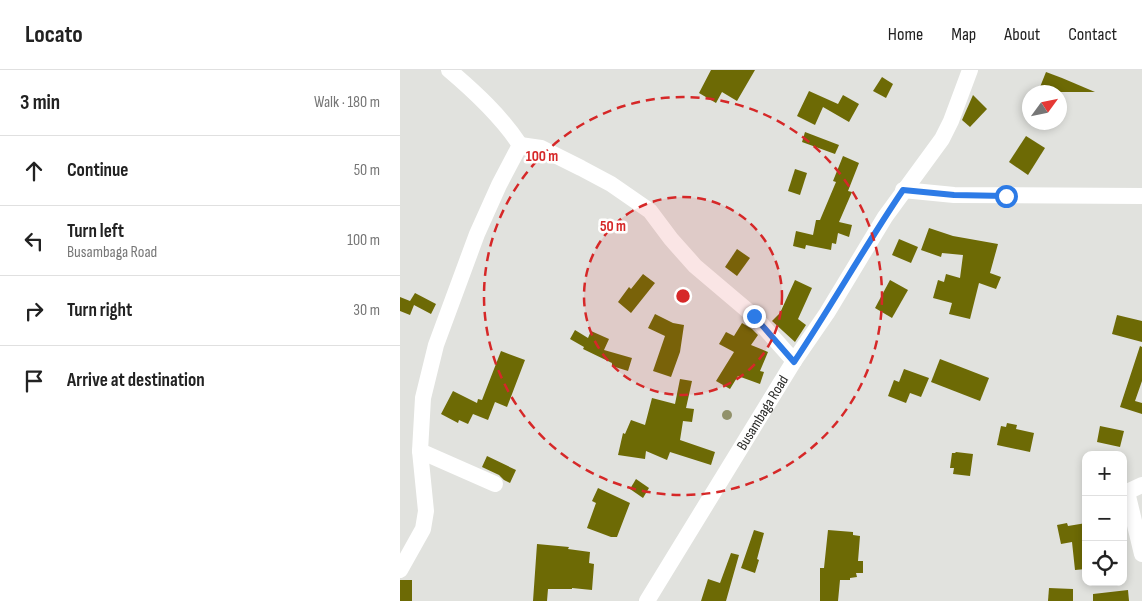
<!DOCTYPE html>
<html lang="en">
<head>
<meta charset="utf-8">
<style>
	body { margin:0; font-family:"Sofia Sans Condensed",sans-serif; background:#f2f2f2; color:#222 }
	.controls { position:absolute; right:15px; bottom:15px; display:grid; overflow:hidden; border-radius:10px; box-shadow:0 2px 8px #0003 }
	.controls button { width:45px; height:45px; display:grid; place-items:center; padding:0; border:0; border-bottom:1px solid #e0e0e0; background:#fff; color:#222; font:25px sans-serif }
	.compass { position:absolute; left:622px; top:15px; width:45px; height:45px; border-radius:50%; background:#fff; box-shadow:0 2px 8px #0003; rotate:57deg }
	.stop { position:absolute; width:15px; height:15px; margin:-11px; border:4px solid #2d7be6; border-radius:50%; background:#fff }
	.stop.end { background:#2d7be6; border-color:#fff; box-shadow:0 1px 5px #0008 }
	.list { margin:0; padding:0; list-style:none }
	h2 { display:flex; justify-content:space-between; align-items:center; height:65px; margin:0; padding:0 20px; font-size:21px }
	h2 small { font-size:16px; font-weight:400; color:#767676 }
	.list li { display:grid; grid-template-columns:32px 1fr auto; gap:15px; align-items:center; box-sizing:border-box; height:70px; padding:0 20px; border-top:1px solid #e0e0e0 }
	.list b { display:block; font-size:19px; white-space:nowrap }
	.list p { margin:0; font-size:16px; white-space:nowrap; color:#767676 }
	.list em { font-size:16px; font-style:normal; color:#767676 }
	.icon { flex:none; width:28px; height:28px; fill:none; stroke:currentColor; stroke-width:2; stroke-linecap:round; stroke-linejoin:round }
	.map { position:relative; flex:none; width:742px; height:531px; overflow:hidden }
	header { display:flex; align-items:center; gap:30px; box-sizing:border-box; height:70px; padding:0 25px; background:#fff; border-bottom:1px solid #e0e0e0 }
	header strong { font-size:24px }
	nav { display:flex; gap:28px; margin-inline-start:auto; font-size:18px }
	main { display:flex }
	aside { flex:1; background:#fff }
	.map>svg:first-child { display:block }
	.building { fill:#6d6a05 }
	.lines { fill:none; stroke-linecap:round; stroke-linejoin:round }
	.minor { stroke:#fff; stroke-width:16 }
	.tree { fill:#91916a }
	.route { stroke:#2d7be6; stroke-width:6 }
	.ring { fill:none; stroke:#d62828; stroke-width:2.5; stroke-dasharray:9 6 }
	.labels { text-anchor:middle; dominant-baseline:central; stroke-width:5; stroke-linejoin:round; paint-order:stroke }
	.street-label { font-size:15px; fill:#2a2a28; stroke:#fffffe }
	.centre { fill:#d62828; stroke:#fffffe; stroke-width:2.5 }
	.ring-label { font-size:15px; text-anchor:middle; font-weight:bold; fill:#d62828; stroke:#fffffe; stroke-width:5; stroke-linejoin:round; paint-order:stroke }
</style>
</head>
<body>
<header>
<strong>Locato</strong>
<nav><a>Home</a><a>Map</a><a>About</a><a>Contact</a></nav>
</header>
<main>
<aside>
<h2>3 min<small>Walk · 180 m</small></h2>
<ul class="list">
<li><svg class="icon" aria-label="ahead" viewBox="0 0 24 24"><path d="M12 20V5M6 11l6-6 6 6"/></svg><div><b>Continue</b></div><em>50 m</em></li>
<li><svg class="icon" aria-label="left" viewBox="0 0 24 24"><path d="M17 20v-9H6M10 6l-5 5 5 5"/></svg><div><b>Turn left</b><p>Busambaga Road</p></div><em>100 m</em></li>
<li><svg class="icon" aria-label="right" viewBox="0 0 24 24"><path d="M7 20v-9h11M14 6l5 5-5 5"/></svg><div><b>Turn right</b></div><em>30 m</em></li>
<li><svg class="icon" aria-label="arrive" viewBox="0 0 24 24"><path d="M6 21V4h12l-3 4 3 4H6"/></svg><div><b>Arrive at destination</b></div></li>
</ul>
</aside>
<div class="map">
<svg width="742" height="531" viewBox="0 0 742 531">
	<rect width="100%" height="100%" fill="#e1e2de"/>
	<!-- building -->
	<g class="building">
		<polygon points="311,0 355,0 337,31 322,22 316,33 299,23"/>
		<polygon points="646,2 662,8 695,22 638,22"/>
		<polygon points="482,7 493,14 486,28 473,21"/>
		<polygon points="409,21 438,34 443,25 459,34 449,52 423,37 415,55 397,46"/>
		<polygon points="573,25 587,39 570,57 562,50"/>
		<polygon points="405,62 439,75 435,84 402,72"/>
		<polygon points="626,66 645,78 628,105 609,92"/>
		<polygon points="443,86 459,93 448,121 452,122 439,152 452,155 449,167 438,163 436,174 432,173 431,180 406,175 405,179 393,176 396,161 413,165 416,150 420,150 436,112 433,111"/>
		<polygon points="395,99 407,103 400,125 388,121"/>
		<polygon points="529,158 553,166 598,174 590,203 601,207 596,219 579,213 570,249 549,244 552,233 533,228 538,210 544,212 546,204 560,208 563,185 542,183 541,187 521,180"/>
		<polygon points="499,169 518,177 511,193 492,185"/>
		<polygon points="337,179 350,188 337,206 325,197"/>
		<polygon points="243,204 255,213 231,243 218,232 229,217 231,219"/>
		<polygon points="395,210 412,218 398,249 406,255 395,272 372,251 380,243"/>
		<polygon points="490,210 508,220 492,248 475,238"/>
		<polygon points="15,223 36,234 31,244 14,235 10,245 0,241 0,227 10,231"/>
		<polygon points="255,244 273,253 284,255 280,282 271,307 253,301 265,266 248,258"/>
		<polygon points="717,245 742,251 742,272 712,264"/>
		<polygon points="342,253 352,259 358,265 351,275 368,282 360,301 364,302 360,314 338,306 330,319 316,311 334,282 319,274 326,262 334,266"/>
		<polygon points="175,260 188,268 191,261 209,269 204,280 232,288 228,301 212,296 212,293 183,279 184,277 170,269"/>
		<polygon points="740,276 742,277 742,311 735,331 742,333 742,344 720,337"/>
		<polygon points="101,281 125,290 107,337 95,332 88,350 73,344 68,354 59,350 58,353 41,344 53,321 77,333 78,329 82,330"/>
		<polygon points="540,289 589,308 580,331 531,312"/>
		<polygon points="504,299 529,308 521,327 510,323 506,333 488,326 494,310 499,312"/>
		<polygon points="280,309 292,311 286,338 294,339 292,352 283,351 280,370 315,382 311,395 270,382 267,390 246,381 245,389 218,385 223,363 225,364 231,350 245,355 252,328 275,334"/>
		<polygon points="607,353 617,355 616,359 634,363 630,382 597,375 601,356 606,357"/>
		<polygon points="700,356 724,361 720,377 697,372"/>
		<polygon points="556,382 573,384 570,406 553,404 554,398 550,398 552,383 555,383"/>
		<polygon points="87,386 116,400 110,413 104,410 99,405 82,397"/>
		<polygon points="236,409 249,418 243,428 230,419"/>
		<polygon points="198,418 230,433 217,467 211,467 187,458 196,433 192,431"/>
		<polygon points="667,453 668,456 686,453 686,499 675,500 672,472 661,474 657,455"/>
		<polygon points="354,460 364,463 357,489 359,490 355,503 341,498"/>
		<polygon points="428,460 453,462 453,465 460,466 458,491 463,491 463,503 456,503 457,507 450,508 450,510 440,510 438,531 420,531 420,498 424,498"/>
		<polygon points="137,474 169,477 168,479 190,482 189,493 194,494 192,520 172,518 172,519 148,519 147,531 133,531"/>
		<polygon points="331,483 339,485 326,531 301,531 308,509 320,513"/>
		<rect x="0" y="510" width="12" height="21"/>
		<polygon points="649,518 673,519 673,531 648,531"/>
		<polygon points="728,520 729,531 693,531 693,524"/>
	</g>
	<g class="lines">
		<!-- minor -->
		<g class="minor">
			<path d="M49,0C75,22 101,46 120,75"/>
			<polyline points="503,120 554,125 742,126"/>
			<polyline points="20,381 95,414"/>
			<polyline points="742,415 727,422 742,484"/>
			<polyline points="0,500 23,459 26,441 20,381 23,328 36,275 77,164 99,115 120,75 141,78 181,98 211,114 250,141 271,169 295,196 354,246 394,291"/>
			<path id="s1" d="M247,531L394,291L427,243L485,147L542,69L551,51L570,0"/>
		</g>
	</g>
	<!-- trees -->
	<circle class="tree" cx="327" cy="345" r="5"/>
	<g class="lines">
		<!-- route -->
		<path class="route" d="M354,246L394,292C432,235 465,176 503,120L554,125L606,126"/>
	</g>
	<!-- distance rings -->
	<circle cx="283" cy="226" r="99" fill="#d62828" fill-opacity=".12"/>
	<g class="ring">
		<circle cx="283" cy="226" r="99"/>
		<circle cx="283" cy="226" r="199"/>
	</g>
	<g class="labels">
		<!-- street labels -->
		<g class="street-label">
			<text stroke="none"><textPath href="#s1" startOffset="221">Busambaga Road</textPath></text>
		</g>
	</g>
	<circle cx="283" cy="226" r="8" class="centre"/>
	<g class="ring-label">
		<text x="142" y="91">100 m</text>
		<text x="213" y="161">50 m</text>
	</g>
</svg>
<div class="controls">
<button>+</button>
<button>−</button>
<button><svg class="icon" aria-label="locate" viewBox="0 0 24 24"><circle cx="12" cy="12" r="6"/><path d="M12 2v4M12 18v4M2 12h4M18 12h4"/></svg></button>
</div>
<svg class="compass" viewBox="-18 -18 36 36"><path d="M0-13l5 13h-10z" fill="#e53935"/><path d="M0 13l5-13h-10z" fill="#767676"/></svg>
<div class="stop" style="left:606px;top:126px"></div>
<div class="stop end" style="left:354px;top:246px"></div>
</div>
</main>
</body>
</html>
